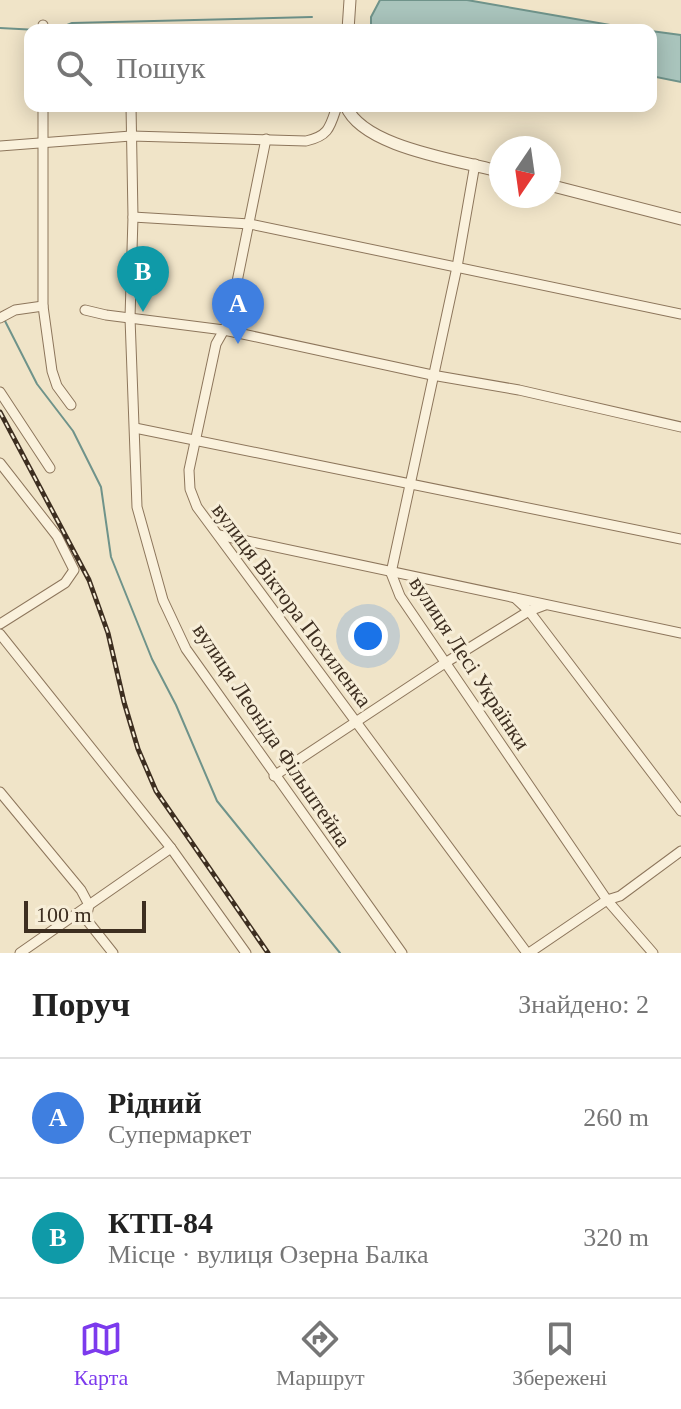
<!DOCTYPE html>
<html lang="uk">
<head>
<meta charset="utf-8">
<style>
	body { margin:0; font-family:"Times New Roman",serif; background:#f2f2f2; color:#222 }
	.compass { position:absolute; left:489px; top:136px; width:72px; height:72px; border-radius:50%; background:#fff; box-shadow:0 4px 20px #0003; rotate:193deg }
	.scale { position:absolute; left:24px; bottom:20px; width:122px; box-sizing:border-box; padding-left:8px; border:4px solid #3d2e20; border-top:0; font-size:22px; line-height:28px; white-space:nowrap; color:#3d2e20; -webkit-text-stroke:6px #f7eed8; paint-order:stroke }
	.you { position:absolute; left:368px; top:636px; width:28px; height:28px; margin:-20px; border:6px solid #fff; border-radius:50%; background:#1a73e8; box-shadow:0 0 0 12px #1a73e833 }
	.badge { display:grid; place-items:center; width:52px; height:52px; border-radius:50%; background:#7c3aed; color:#fff; font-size:26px; font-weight:700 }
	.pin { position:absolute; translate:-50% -66px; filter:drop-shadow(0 2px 4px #0008) }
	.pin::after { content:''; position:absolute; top:42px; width:28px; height:24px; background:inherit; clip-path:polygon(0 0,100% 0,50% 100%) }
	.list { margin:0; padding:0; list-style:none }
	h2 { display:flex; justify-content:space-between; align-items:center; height:104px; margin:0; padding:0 32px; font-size:34px }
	h2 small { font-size:26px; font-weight:400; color:#767676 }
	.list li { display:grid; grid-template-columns:52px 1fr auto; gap:24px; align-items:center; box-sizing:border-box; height:120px; padding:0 32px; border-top:2px solid #e0e0e0 }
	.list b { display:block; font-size:30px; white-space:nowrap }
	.list p { margin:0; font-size:26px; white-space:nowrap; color:#767676 }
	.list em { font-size:26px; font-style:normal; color:#767676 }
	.icon { flex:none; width:44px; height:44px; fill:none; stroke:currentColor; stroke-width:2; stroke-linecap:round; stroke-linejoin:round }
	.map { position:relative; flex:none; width:681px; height:953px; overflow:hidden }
	.search { position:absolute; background:#fff; box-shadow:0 4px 20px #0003; left:24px; right:24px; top:24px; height:88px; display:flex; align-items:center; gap:20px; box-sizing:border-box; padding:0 28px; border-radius:16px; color:#767676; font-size:30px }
	.sheet { height:344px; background:#fff }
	nav { display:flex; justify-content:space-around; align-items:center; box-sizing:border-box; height:112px; border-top:2px solid #e0e0e0; background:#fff; font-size:22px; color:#767676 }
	nav a { display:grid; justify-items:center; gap:4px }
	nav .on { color:#7c3aed }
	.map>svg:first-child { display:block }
	.water { fill:#a9c4bc; stroke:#6f938a; stroke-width:2 }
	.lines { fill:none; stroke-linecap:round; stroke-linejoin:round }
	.stream { stroke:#6f938a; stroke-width:2 }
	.minor-casing { stroke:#8d765c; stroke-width:11 }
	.tertiary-casing { stroke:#8d765c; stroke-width:13 }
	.minor { stroke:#faf1dc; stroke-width:9 }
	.tertiary { stroke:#faf1dc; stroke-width:11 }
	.rail-casing { stroke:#3d2e20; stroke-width:5 }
	.rail { stroke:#f7eed8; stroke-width:2; stroke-dasharray:6; stroke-linecap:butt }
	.labels { text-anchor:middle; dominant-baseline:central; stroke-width:6; stroke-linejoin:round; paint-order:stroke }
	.street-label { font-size:22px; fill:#3d2e20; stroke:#f7eed8 }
</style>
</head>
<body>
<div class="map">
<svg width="681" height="953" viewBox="0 0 681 953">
	<rect width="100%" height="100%" fill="#f0e4c8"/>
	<!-- water -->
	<g class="water">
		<polygon points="380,0 467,0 639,30 371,30 371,17"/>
		<polygon points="651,31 681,35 681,82 651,76"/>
	</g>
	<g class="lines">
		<!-- stream -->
		<g class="stream">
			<polyline points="0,28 38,30"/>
			<polyline points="55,30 72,23 312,17"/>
			<polyline points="5,321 37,384 73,431 101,487 111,557 152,659 176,705 217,801 340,953"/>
		</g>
		<defs>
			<g id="minor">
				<polyline points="43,25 43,30"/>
				<polyline points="43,106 43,306 52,371 57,386 71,405"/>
				<polyline points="131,106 133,217 130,318 137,507 163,600 186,649 402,953"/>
				<polyline points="266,139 229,321 216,344 189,470 190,489 197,507 527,953"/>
				<path d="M0,146L131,136L306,141C329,136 330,127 337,106"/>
				<polyline points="475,164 457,267 391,573 400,596 607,900 653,953"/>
				<polyline points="133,217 250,224 681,314"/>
				<polyline points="85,310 106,315 224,330 432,375 519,390 681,427"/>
				<polyline points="0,318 15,310 43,306"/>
				<polyline points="0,392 50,468"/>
				<polyline points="135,428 681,539"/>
				<polyline points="0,463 57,536 74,570 65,583 0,624"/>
				<polyline points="219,535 681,633"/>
				<polyline points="515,598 529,611 681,811"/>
				<polyline points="0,634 171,848 246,953"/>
				<polyline points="274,776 445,663 529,611 545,605"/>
				<polyline points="0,792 81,890 89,905 86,919 113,953"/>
				<polyline points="20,953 171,848"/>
				<polyline points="529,953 607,900 620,896 681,851"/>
			</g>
			<g id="tertiary">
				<polyline points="348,30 350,0"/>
				<path d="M346,106C363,148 460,160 501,172"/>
				<polyline points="549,185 681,219"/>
			</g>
		</defs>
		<!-- minor casing -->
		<use href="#minor" class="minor-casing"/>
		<!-- tertiary casing -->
		<use href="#tertiary" class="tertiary-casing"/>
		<!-- minor -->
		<use href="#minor" class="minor"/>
		<!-- tertiary -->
		<use href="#tertiary" class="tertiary"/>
		<defs>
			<polyline id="rail" points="0,412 89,580 108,633 124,702 138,749 156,791 268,953"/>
		</defs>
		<!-- rail casing -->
		<use href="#rail" class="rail-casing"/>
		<!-- rail -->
		<use href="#rail" class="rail"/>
	</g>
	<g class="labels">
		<!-- street labels -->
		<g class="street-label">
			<text transform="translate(292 605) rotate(53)">вулиця Віктора Похиленка</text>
			<text transform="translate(470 663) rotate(57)">вулиця Лесі Українки</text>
			<text transform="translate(272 735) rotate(56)">вулиця Леоніда Фільштейна</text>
		</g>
	</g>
</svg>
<svg class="compass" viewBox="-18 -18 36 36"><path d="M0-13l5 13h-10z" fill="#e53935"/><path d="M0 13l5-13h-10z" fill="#767676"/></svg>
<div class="scale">100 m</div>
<div class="you"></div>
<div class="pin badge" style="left:238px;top:344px;background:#3f7fe0">A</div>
<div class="pin badge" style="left:143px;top:312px;background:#0f9aa8">B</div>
<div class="search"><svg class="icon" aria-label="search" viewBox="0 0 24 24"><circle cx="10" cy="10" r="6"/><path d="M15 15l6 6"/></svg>Пошук</div>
</div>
<section class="sheet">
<h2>Поруч<small>Знайдено: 2</small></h2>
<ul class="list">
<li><span class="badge" style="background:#3f7fe0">A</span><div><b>Рідний</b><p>Супермаркет</p></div><em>260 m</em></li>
<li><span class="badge" style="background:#0f9aa8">B</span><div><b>КТП-84</b><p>Місце · вулиця Озерна Балка</p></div><em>320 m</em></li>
</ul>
</section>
<nav>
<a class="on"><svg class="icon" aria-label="map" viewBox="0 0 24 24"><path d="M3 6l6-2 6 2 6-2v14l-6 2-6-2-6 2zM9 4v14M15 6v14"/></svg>Карта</a>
<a><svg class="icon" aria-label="directions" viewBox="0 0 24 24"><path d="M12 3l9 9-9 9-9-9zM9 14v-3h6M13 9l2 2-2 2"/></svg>Маршрут</a>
<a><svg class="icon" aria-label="saved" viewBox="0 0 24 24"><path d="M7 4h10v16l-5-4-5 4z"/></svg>Збережені</a>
</nav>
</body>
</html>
